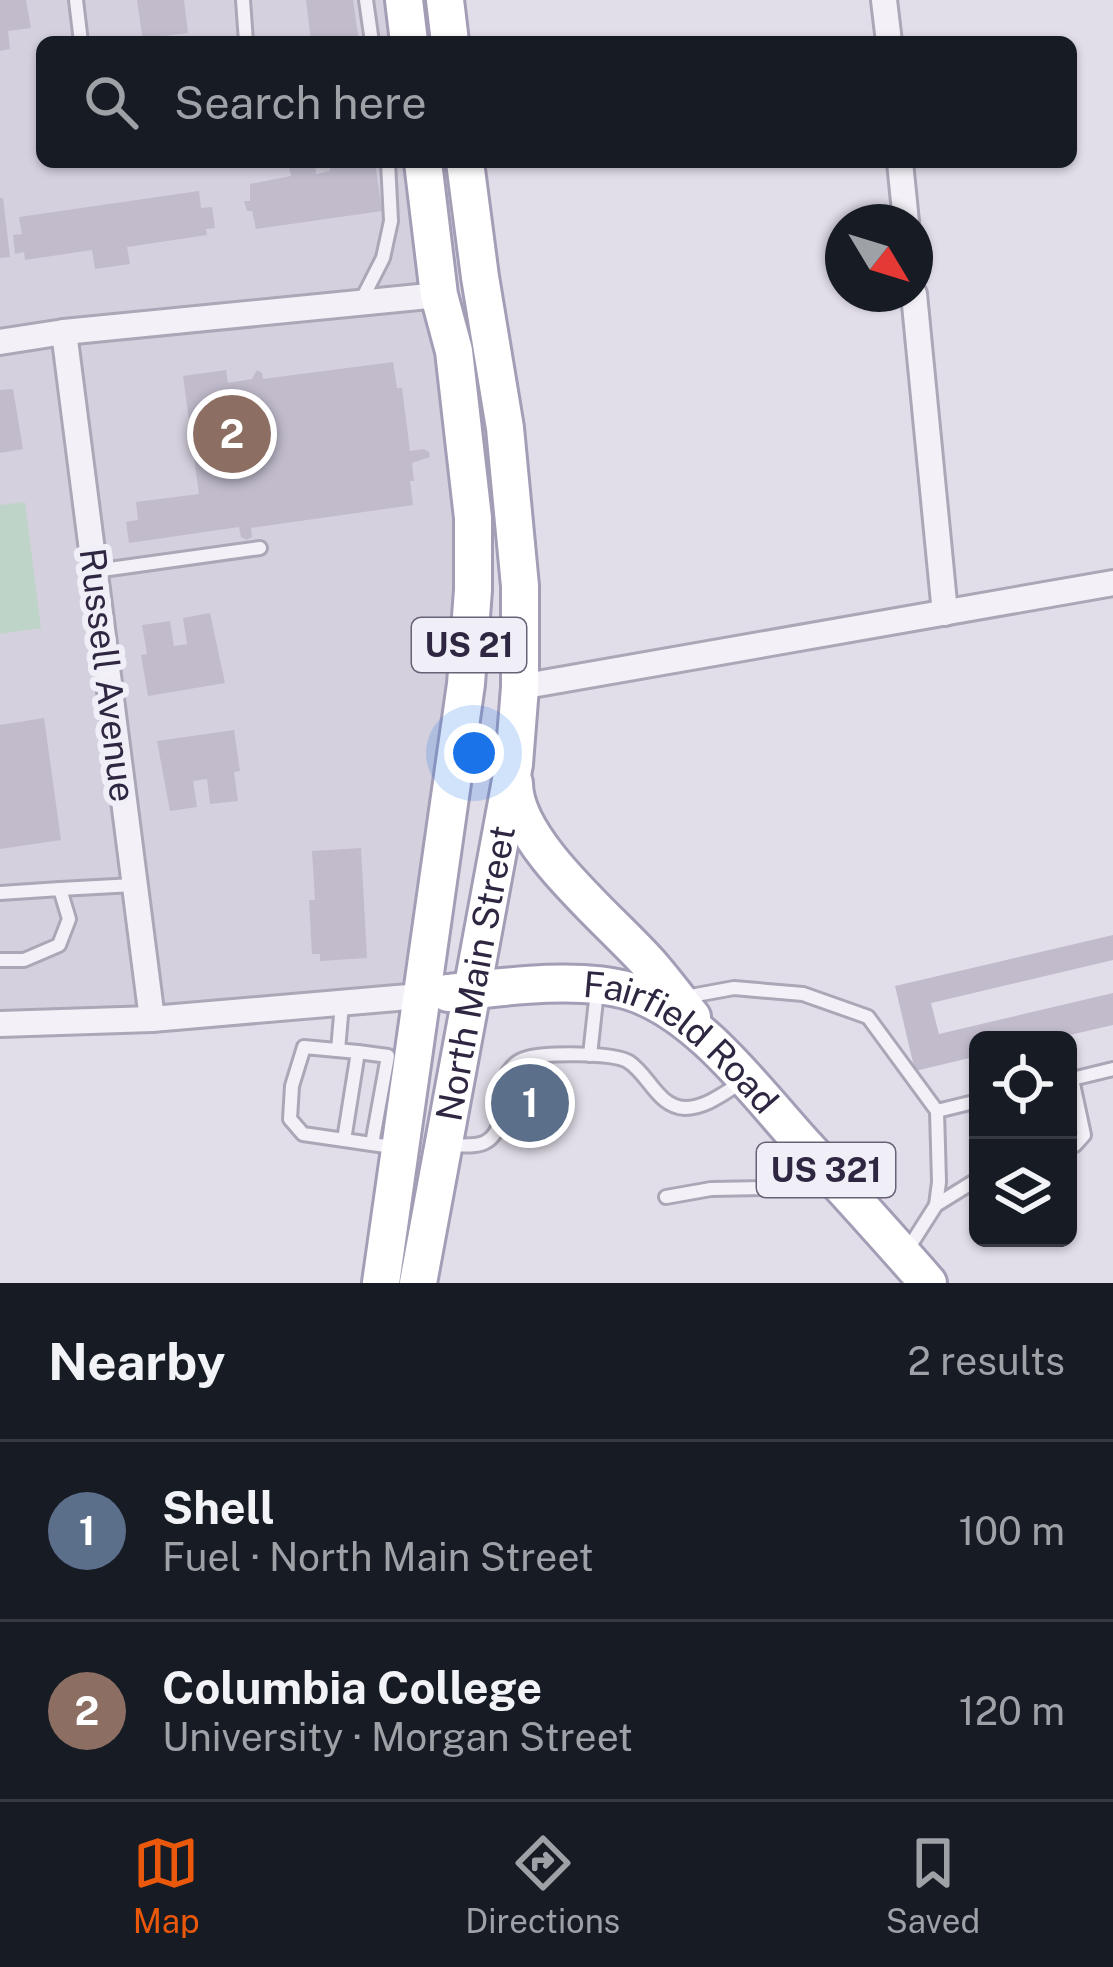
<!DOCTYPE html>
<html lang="en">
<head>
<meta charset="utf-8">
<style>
	body { margin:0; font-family:"Public Sans",sans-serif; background:#20242c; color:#f1f3f6 }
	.controls { position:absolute; right:36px; bottom:36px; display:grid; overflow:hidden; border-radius:18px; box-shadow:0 3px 9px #0004 }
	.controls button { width:108px; height:108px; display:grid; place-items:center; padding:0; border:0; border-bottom:3px solid #363941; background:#171b24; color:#f1f3f6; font:60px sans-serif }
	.compass { position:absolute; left:825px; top:204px; width:108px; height:108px; border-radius:50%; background:#171b24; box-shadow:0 3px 9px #0004; rotate:128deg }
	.you { position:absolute; left:474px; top:753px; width:42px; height:42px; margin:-30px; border:9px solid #fff; border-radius:50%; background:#1a73e8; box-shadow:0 0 0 18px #1a73e833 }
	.badge { display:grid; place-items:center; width:78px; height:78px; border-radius:50%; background:#ea580c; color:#fff; font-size:39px; font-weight:700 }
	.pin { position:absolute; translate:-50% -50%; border:6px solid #fff; box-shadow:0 3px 12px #0006 }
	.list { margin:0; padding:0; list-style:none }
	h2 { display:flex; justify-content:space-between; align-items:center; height:156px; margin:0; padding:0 48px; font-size:51px }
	h2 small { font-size:39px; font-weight:400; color:#9ea1a6 }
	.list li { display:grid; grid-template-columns:78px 1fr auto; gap:36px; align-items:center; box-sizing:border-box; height:180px; padding:0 48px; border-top:3px solid #363941 }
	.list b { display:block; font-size:45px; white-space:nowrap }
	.list p { margin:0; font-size:39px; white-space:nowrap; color:#9ea1a6 }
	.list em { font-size:39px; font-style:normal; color:#9ea1a6 }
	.icon { flex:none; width:66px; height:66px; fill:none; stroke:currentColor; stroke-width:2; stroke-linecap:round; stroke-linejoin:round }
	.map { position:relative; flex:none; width:1113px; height:1283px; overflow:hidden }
	.search { position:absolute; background:#171b24; box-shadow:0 3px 9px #0004; left:36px; right:36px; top:36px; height:132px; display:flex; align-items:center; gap:30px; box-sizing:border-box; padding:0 42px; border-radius:18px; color:#9ea1a6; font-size:45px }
	.sheet { height:516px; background:#171b24 }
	nav { display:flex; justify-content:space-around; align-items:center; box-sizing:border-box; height:168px; border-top:3px solid #363941; background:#171b24; font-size:33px; color:#9ea1a6 }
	nav a { display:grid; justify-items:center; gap:6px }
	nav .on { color:#ea580c }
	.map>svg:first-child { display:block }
	.built { fill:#d5d0de }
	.green { fill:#bfd4c8 }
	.building { fill:#c1bbcc }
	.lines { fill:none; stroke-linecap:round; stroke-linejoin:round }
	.lane-casing { stroke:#aca7b7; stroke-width:18 }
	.street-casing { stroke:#aca7b7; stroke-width:30 }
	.primary-casing { stroke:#a49db6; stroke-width:42 }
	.lane { stroke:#f3f1f7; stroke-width:12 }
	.street { stroke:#f3f1f7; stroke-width:24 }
	.primary { stroke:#fff; stroke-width:36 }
	.labels { text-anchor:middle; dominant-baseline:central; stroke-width:12; stroke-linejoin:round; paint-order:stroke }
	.shield { fill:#f0eef6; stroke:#696277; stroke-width:3 }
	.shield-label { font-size:33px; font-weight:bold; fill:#2f2641 }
	.street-label { font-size:36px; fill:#2f2641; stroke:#f0eef6 }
</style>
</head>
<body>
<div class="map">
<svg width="1113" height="1283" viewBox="0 0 1113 1283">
	<rect width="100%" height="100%" fill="#e2dee9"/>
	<!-- built -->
	<polygon class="built" points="0,0 404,0 409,42 42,42 42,162 423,162 473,518 420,996 0,1024"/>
	<!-- green -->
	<polygon class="green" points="25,502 41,628 0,634 0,505"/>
	<!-- building -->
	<g class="building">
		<polygon points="0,0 26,0 31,28 8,31 10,49 0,51"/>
		<polygon points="137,0 184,0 188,33 164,36 165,42 143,42"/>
		<polygon points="306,0 353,0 359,42 311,42"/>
		<polygon points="329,162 375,162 382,211 256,229 252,211 247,211 244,201 250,201 250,184 291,176 289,168 315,164 316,174 330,171"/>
		<polygon points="199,191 201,208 212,207 215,228 206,229 207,235 127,247 130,264 95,269 92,250 25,260 24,252 15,254 13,235 22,234 19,217"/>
		<polygon points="0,198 3,198 10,257 0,258"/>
		<polygon points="393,362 397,388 402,388 410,451 423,449 429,452 430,457 412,463 414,481 410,481 413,505 251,528 252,537 247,540 241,537 239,527 129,543 126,522 138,520 136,502 199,494 183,376 226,370 228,383 252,379 257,370 262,373 263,379"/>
		<polygon points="13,389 23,449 0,453 0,390"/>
		<polygon points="210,613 225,683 148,696 141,655 147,654 142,625 170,621 174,646 187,644 183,618"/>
		<polygon points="44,718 61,840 0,849 0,725"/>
		<polygon points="234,730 240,771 234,772 238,801 210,804 207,779 193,781 197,807 170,811 157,741"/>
		<polygon points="361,848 367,958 320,961 320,954 312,954 309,900 315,900 312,851"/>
		<polygon points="1113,935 1113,960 931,1003 939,1034 1113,993 1113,1025 1048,1040 978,1040 978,1056 915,1071 895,986"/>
	</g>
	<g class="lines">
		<defs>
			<g id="lane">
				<polyline points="76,0 81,42"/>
				<polyline points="243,0 246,42"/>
				<polyline points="366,0 372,42"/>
				<polyline points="360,303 383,258 391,221 388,162"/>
				<polyline points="95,571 260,548"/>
				<polyline points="60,889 134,885"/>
				<polyline points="0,893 60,889 69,919 59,945 24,960 0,960"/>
				<polyline points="685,997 734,988 803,994 868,1017 937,1111"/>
				<polyline points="338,1050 342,1004"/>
				<polyline points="358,1052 388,1056 372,1144"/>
				<polyline points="590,1055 597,991"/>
				<polyline points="1072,1079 1113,1069"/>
				<polyline points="1068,1080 1072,1079 1084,1135 1075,1145 1068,1147"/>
				<path d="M503,1084C507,1072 514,1061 527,1058C545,1053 614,1052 629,1062C649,1075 658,1107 685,1108C707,1108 726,1091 744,1081"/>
				<polyline points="344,1140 358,1052 304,1047 292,1086 290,1119 303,1134 399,1148"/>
				<path d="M448,1145C477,1146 493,1149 502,1117"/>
				<polyline points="666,1197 711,1189 769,1188 780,1180 805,1152"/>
				<polyline points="936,1205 939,1182 937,1111 978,1101"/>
				<polyline points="908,1249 936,1205 978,1179"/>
			</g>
			<g id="street">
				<polyline points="884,0 889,42"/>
				<polyline points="900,162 906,222"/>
				<polyline points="914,294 945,613"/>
				<polyline points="64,332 152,1019"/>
				<polyline points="0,342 64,332 439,295"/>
				<polyline points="520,687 1113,583"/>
				<polyline points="0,1024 152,1019 420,996"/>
			</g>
			<g id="primary">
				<polyline points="404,0 409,42"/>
				<polyline points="445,0 450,42"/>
				<path d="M514,783C514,844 612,921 651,966C665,982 678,1000 692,1017"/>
				<path id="s1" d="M448,993C500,987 579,976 629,991C699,1012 758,1095 806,1147C847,1192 888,1237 928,1283"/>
				<polyline points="381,1283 466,684 473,590 473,518 454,351 439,295 423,162"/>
				<path id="s2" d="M418,1283L514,764L520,687V586L505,428L480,277L465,162"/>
			</g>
		</defs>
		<!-- lane casing -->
		<use href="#lane" class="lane-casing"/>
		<!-- street casing -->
		<use href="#street" class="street-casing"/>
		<!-- primary casing -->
		<use href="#primary" class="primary-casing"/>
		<!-- lane -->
		<use href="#lane" class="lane"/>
		<!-- street -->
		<use href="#street" class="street"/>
		<!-- primary -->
		<use href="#primary" class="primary"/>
	</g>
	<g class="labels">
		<!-- shield labels -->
		<g class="shield">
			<rect x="412" y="618" width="114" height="54" rx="9"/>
			<rect x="757" y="1143" width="138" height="54" rx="9"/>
		</g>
		<g class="shield-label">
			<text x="469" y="645">US 21</text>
			<text x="826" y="1170">US 321</text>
		</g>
		<!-- street labels -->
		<g class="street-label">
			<text transform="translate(108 675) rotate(83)">Russell Avenue</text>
			<text stroke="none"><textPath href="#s2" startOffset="315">North Main Street</textPath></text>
			<text stroke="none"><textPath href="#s1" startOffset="252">Fairfield Road</textPath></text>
		</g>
	</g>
</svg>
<div class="controls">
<button><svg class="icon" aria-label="locate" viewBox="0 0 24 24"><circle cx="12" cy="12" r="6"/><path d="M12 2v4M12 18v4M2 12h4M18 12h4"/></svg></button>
<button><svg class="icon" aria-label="layers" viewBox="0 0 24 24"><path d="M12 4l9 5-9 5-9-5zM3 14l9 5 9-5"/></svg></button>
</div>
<svg class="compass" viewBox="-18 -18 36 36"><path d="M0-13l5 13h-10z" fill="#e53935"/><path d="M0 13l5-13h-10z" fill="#9ea1a6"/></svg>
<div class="you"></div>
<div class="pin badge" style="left:530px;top:1103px;background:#5c6f8a">1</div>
<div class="pin badge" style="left:232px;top:434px;background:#8d6e63">2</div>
<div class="search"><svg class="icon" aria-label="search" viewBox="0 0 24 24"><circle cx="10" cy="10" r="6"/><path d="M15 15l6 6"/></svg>Search here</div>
</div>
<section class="sheet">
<h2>Nearby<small>2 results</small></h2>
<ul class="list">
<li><span class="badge" style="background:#5c6f8a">1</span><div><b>Shell</b><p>Fuel · North Main Street</p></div><em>100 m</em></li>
<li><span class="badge" style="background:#8d6e63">2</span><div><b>Columbia College</b><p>University · Morgan Street</p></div><em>120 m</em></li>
</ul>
</section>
<nav>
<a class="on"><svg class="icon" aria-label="map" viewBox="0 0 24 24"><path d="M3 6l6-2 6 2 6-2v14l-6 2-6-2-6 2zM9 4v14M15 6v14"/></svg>Map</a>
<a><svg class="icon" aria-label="directions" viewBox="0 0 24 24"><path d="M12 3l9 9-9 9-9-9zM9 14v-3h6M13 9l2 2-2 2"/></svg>Directions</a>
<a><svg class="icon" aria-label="saved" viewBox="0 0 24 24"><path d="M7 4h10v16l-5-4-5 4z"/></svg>Saved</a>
</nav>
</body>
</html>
